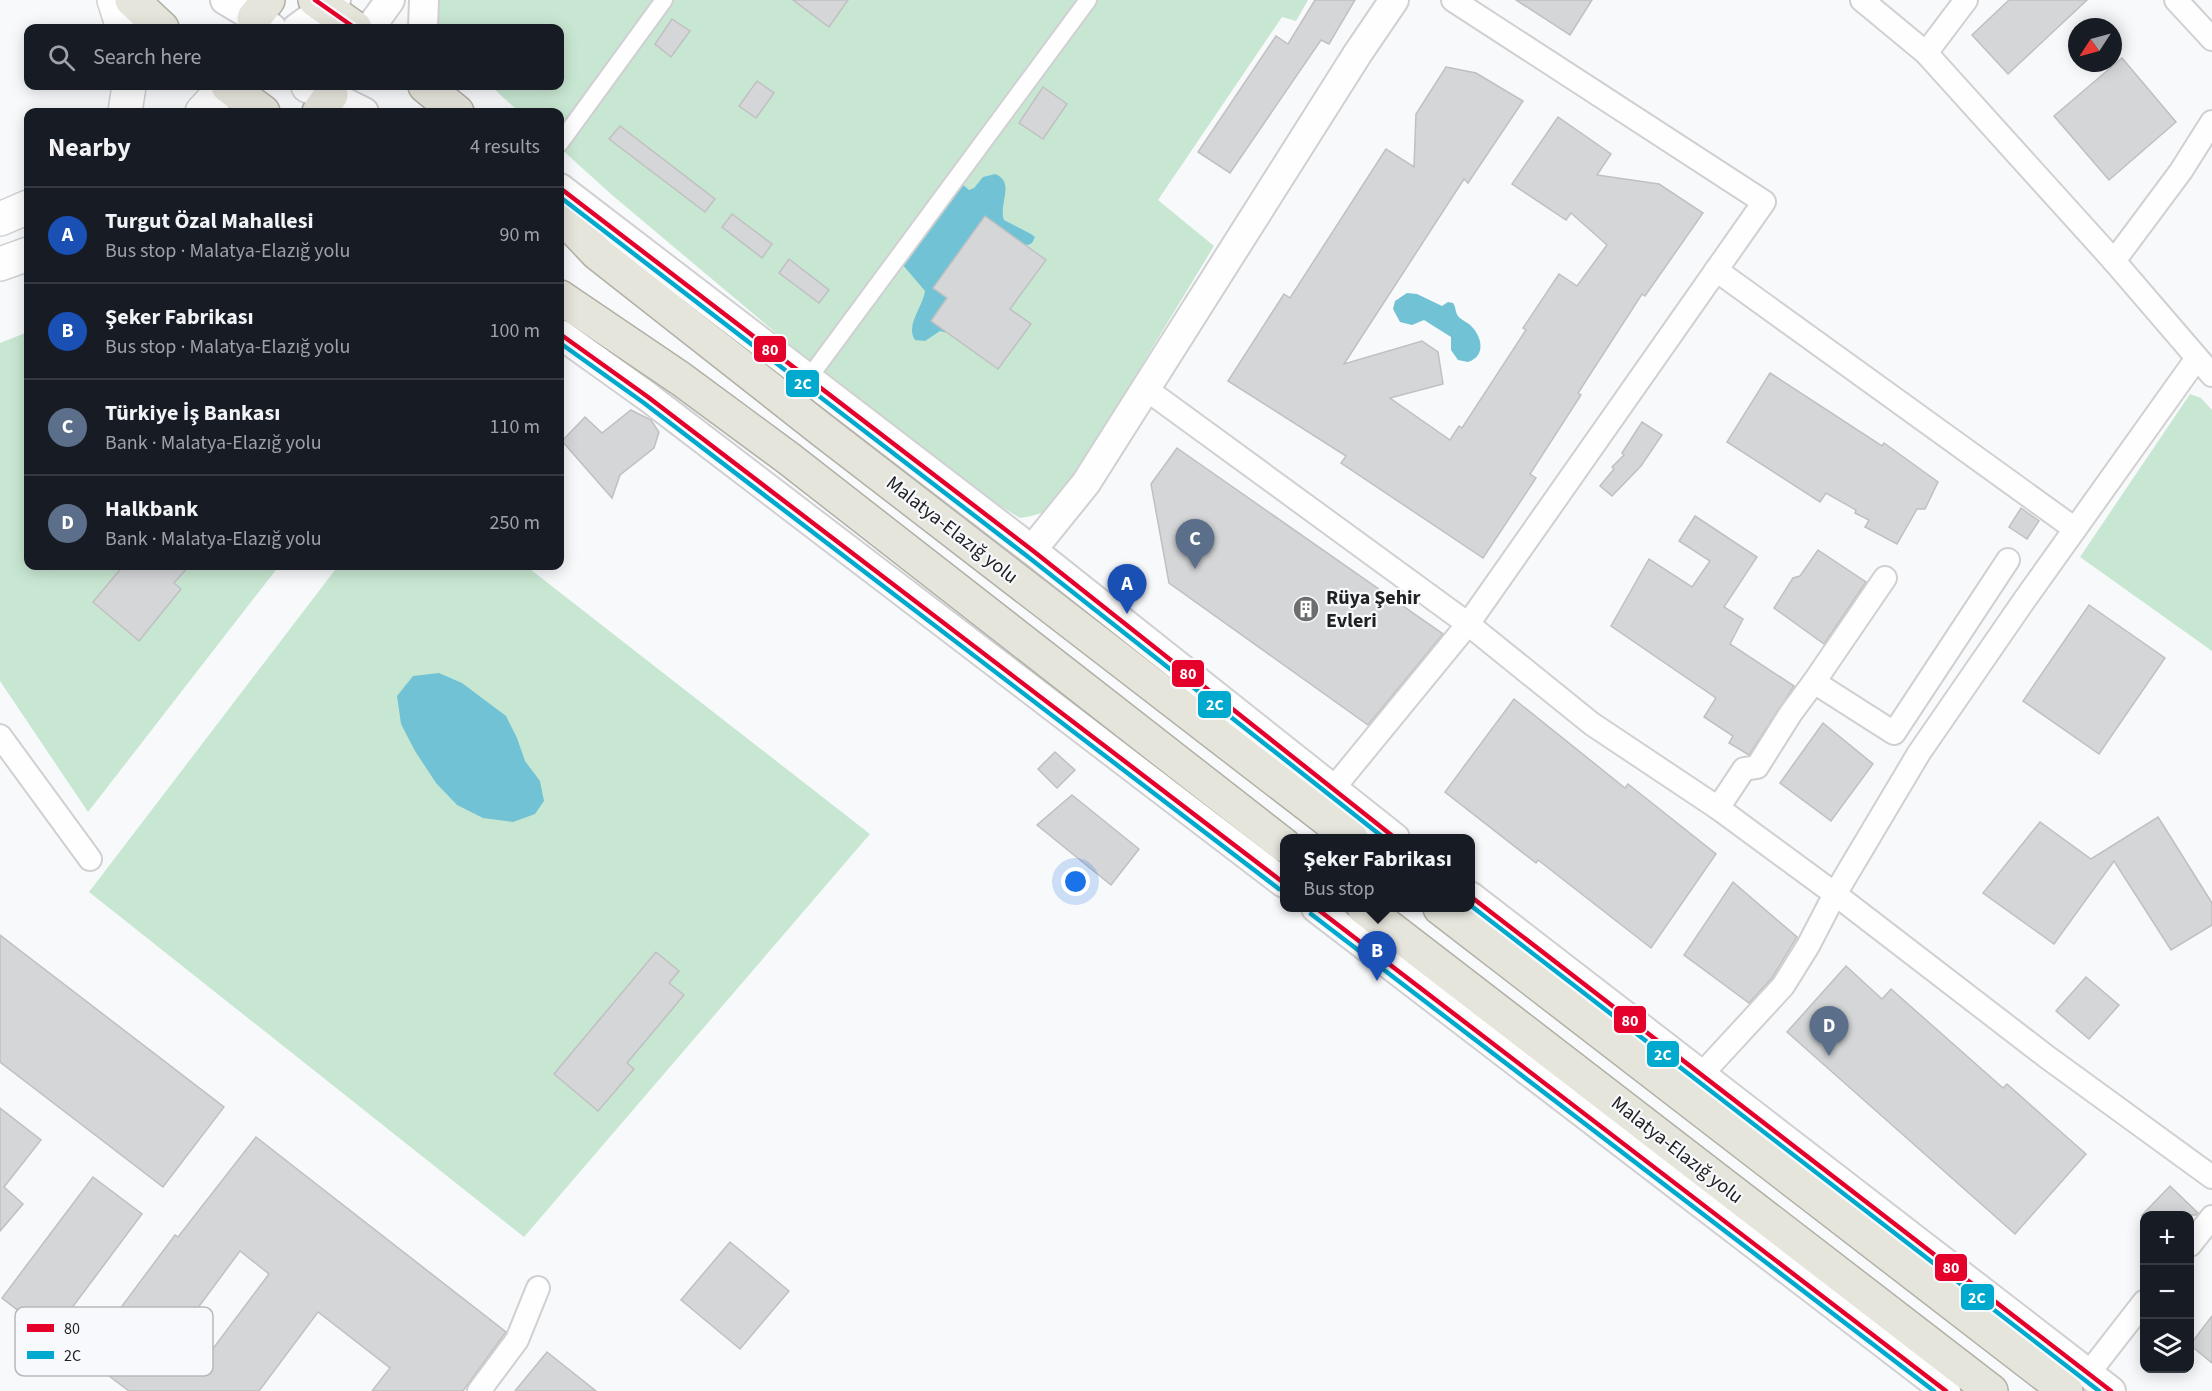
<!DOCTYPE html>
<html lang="en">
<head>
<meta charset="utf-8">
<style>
	body { margin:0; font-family:"Source Sans 3",sans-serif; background:#20242c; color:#f1f3f6 }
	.controls { position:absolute; right:18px; bottom:18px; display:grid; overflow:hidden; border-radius:12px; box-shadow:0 3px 15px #0003 }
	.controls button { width:54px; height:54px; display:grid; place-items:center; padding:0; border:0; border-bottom:2px solid #363941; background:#171b24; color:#f1f3f6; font:30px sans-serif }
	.compass { position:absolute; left:2068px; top:18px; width:54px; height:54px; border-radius:50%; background:#171b24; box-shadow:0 3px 15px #0003; rotate:234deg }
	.you { position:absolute; left:1076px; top:882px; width:21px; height:21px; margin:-15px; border:4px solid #fff; border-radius:50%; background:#1a73e8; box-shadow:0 0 0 9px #1a73e833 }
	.badge { display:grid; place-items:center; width:39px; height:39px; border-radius:50%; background:#6c6d6f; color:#fff; font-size:20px; font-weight:700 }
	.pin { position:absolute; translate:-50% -50px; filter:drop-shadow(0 2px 3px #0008) }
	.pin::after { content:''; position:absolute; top:32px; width:21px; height:18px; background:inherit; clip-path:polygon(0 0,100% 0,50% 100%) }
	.popup { position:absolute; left:1280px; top:834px; width:195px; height:78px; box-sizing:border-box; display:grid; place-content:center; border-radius:12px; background:#171b24; filter:drop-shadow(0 2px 4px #0005); font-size:20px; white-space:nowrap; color:#9ea1a6 }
	.popup b { font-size:22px; color:#f1f3f6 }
	.popup::after { content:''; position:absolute; left:50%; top:100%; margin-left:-12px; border:12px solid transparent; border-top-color:#171b24 }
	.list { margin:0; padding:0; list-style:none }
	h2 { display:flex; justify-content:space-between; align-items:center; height:78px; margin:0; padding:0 24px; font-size:26px }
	h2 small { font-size:20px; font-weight:400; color:#9ea1a6 }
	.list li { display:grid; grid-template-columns:39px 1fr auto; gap:18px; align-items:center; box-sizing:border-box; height:96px; padding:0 24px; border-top:2px solid #363941 }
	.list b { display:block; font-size:22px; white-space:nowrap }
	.list p { margin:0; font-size:20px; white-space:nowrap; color:#9ea1a6 }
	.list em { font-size:20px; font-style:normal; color:#9ea1a6 }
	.icon { flex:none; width:33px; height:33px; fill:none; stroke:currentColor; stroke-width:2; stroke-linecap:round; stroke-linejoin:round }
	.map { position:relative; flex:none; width:2212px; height:1391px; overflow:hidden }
	.search { position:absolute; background:#171b24; box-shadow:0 3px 15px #0003; left:24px; top:24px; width:540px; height:66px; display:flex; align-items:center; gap:15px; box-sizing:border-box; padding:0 21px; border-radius:12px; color:#9ea1a6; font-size:22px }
	.panel { position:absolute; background:#171b24; box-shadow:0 3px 15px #0003; left:24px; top:108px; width:540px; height:462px; border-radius:12px }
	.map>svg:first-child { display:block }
	.green { fill:#c8e7d2 }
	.water { fill:#72c2d5 }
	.building { fill:#d5d6d7; stroke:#c0c0c2; stroke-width:1.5; fill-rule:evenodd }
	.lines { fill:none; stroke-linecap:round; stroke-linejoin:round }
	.pedestrian-casing { stroke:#d0d0d2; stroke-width:20 }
	.minor-casing { stroke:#d0d0d2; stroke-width:26 }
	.tertiary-casing { stroke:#d0d0d2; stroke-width:32 }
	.secondary-casing { stroke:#d0d0d2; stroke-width:36 }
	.trunk-casing { stroke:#b1b0a6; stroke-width:36 }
	.pedestrian { stroke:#fefefe; stroke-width:16 }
	.minor { stroke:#fefefe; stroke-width:22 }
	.tertiary { stroke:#fefefe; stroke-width:28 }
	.secondary { stroke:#fefefe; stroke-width:33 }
	.trunk { stroke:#e5e5dc; stroke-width:33 }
	.bus-1-casing { stroke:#f7f9fc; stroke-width:9 }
	.bus-2-casing { stroke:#f7f9fc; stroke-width:9 }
	.bus-1 { stroke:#e4002b; stroke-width:4.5 }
	.bus-2 { stroke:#00a9ce; stroke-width:4.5 }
	.labels { text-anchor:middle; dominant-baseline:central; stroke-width:4.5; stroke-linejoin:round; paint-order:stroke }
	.street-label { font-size:20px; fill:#212123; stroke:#f7f9fc }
	.poi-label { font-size:20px; font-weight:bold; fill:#212123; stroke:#f7f9fc; text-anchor:start }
	.key { fill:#f7f9fc; stroke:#b7b8bb; stroke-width:1.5 }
	.key-label { font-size:16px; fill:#212123 }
	.line-badge { stroke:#f7f9fc; stroke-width:2 }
	.badge-label { font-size:16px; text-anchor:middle; font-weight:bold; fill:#fff }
</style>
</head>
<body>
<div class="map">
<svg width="2212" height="1391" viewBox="0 0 2212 1391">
	<rect width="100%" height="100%" fill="#f8f9fb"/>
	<!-- green -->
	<g class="green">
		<path d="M437,0H1308L1296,21L1282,17L1158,200L1214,246L1066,490C1049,510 1046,514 1020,518L933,465L612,195L560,148V112H519L491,86H560V28H436Z"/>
		<polygon points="28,332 28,566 279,566 88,812 0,681 0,343"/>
		<polygon points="2190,394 2201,398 2212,410 2212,651 2080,557"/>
		<polygon points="338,566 526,566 870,834 524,1237 89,892"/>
	</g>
	<!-- water -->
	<g class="water">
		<path d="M995,174C1016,182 998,205 1004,220L1031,234L1035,237L1032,243L1028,245L1023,244L985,217L933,288L947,298L931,321L947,333L940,331L925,341L915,340C905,325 923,307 925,291L902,264L960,182L969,190L974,188L983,177Z"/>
		<path d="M1407,293L1417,294L1442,306L1448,302L1453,303C1456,307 1455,312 1458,316C1460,319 1465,321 1469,324C1482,335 1487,356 1468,362L1458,360L1451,350V337L1424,320L1412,325L1400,322L1393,309L1395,301Z"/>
		<polygon points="439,673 462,683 506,716 517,738 525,761 540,781 544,801 535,814 513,822 483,818 457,805 436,783 415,751 401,724 397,696 413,676"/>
	</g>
	<!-- building -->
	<g class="building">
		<polygon points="793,0 848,0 829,27"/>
		<polygon points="1315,0 1355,0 1329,44 1321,40 1230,173 1198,152 1276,36 1288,44"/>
		<polygon points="1516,0 1592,0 1570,35"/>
		<polygon points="2009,0 2087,0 2008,74 1972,35"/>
		<polygon points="672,19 690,31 671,57 655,44"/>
		<polygon points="2122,58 2176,122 2109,180 2054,116"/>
		<polygon points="1446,67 1476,73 1523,101 1468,183 1464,179 1344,364 1422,341 1438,352 1443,384 1390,398 1450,440 1459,426 1462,428 1526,330 1523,328 1559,274 1577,286 1607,245 1571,213 1566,220 1512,184 1558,117 1611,154 1597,175 1659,184 1703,213 1645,296 1642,294 1578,393 1581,395 1530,474 1536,478 1483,558 1341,463 1346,456 1228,381 1284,294 1290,298 1386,149 1414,167 1416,114"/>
		<polygon points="757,81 774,93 756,118 739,106"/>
		<polygon points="1043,87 1067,104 1043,139 1019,123"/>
		<polygon points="620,126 715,199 705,212 609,139"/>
		<polygon points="732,214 772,244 762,258 722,227"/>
		<polygon points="985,216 1046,260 1010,309 1031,324 998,369 931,321 947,298 933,288"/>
		<polygon points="789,259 829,290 819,303 779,273"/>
		<polygon points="1770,373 1882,446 1884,443 1938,482 1925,509 1917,509 1897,544 1865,527 1869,520 1855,513 1856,510 1826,493 1820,502 1727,442"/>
		<polygon points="631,410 651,420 659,432 654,448 620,475 612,498 562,441 585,417 602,433"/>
		<polygon points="1642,422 1662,435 1641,466 1612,496 1600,486 1614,469 1612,467 1624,455 1622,453"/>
		<polygon points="1177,448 1443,634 1368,725 1169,583 1151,484"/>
		<polygon points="2021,508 2039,521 2027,539 2009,527"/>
		<polygon points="1695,516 1757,557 1724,607 1743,619 1730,644 1794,686 1749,755 1729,743 1733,736 1704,717 1716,698 1611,626 1649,559 1692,587 1710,561 1679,541"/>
		<polygon points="1818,550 1866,582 1824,644 1774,608 1793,578 1800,576"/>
		<polygon points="123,566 189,566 174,583 181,589 139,641 93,602"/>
		<polygon points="2089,605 2165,658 2099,754 2023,701"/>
		<polygon points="1514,699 1625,788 1628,784 1716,854 1651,948 1538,860 1536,863 1445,792"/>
		<polygon points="1823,723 1873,764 1831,821 1780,783"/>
		<polygon points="1055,752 1075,770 1057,788 1038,769"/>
		<polygon points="1072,795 1139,849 1111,885 1037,825"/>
		<polygon points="2158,817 2212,903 2212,925 2171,950 2114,861 2054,944 1983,893 2040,822 2091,859"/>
		<polygon points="1733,882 1797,937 1772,978 1749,1003 1684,955"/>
		<polygon points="0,935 224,1107 163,1187 0,1062"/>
		<polygon points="656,952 679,971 669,983 684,995 627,1063 634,1069 598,1111 554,1074"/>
		<polygon points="1846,966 1882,999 1891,989 2003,1088 2007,1084 2086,1154 2015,1234 1787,1032"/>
		<polygon points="2086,977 2119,1005 2089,1039 2056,1011"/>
		<polygon points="0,1108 41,1140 4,1187 23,1204 0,1231"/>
		<path d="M256,1137L506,1332L463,1391H372L390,1368L318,1312L259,1391H129L84,1357L175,1235L178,1237ZM240,1251L269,1274L194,1374L166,1351Z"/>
		<polygon points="93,1177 142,1214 51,1336 2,1298"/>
		<polygon points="2170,1186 2198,1213 2196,1215 2142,1215"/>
		<polygon points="730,1242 789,1291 740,1349 681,1300"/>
		<polygon points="2212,1316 2212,1363 2190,1345"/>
		<polygon points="547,1352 596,1391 515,1391"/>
	</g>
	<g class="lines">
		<defs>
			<g id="pedestrian">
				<polyline points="560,143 664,0"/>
				<polyline points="808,379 1088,0"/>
			</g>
			<g id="minor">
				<polyline points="1862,0 1926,53 2114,261 2212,375"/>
				<polyline points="2176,0 2212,39"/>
				<polyline points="1926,53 1966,0"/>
				<polyline points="2114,261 2181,171 2212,122"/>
				<polyline points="1716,270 2075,529"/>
				<polyline points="1146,389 1468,624 1592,724 1718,808 1835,894 2047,1057 2212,1177"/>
				<polyline points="1814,682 1885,578"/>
				<polyline points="0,736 90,859"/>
				<polyline points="1332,790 1468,624 1764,202 1453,0"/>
				<polyline points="1718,808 1744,769 1757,767 1791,713 1814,682 1894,733 2008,560"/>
				<polyline points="1701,1075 1783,986 1808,946 1835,894 1919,753 2023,602 2197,358"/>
				<polyline points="2190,1245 2212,1217"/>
				<polyline points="2088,1374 2144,1302"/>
				<polyline points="479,1391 517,1340 538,1288"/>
			</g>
			<g id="tertiary">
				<polyline points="225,0 272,28"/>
				<polyline points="297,28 336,0"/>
				<polyline points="370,28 390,0"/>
				<polyline points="423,28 424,0"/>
				<polyline points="324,92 364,112"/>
				<polyline points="560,188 1032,550 1395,838"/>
				<polyline points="560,334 648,397 1284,883"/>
				<polyline points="1032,550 1086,483 1358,53 1394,0"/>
				<polyline points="1470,896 2111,1391"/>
				<polyline points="1316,908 1946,1391"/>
			</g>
			<g id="secondary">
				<polyline points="114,0 123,28"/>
				<polyline points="308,86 324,92"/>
				<polyline points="125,112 129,86"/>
				<polyline points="202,112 226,86"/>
				<polyline points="0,219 28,207"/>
				<polyline points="0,264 28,254"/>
			</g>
			<g id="trunk">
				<polyline points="132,0 162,28"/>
				<polyline points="315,0 355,28"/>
				<polyline points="254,18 268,0"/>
				<polyline points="228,86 263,112"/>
				<polyline points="425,86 457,112"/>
				<polyline points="319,112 331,95"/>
				<polyline points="560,214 597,253 822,430 1351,838"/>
				<polyline points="560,297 681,379 788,458 1284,845"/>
				<polyline points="1364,908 1991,1391"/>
				<polyline points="1440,908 2066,1391"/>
			</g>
		</defs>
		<!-- pedestrian casing -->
		<use href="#pedestrian" class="pedestrian-casing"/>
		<!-- minor casing -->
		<use href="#minor" class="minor-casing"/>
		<!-- tertiary casing -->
		<use href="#tertiary" class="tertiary-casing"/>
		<!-- secondary casing -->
		<use href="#secondary" class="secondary-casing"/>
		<!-- trunk casing -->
		<use href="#trunk" class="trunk-casing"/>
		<!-- pedestrian -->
		<use href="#pedestrian" class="pedestrian"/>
		<!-- minor -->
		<use href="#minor" class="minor"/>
		<!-- tertiary -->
		<use href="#tertiary" class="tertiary"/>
		<!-- secondary -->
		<use href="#secondary" class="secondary"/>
		<!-- trunk -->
		<use href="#trunk" class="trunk"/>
		<defs>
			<g id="bus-1">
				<polyline points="315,0 355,28"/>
				<polyline points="560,188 1032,550 1395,838"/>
				<polyline points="560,334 648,397 1284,883"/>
				<polyline points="1470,896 2111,1391"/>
				<polyline points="1316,908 1946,1391"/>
			</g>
			<g id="bus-2">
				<polyline points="560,197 1027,556 1384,838"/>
				<polyline points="560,343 644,403 1279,889"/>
				<polyline points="1470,905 2099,1391"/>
				<polyline points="1311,914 1934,1391"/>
			</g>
		</defs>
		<!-- bus-1 casing -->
		<use href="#bus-1" class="bus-1-casing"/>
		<!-- bus-2 casing -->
		<use href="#bus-2" class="bus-2-casing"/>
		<!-- bus-1 -->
		<use href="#bus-1" class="bus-1"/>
		<!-- bus-2 -->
		<use href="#bus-2" class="bus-2"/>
	</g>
	<!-- icons -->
	<defs>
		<symbol id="building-disc" viewBox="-11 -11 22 22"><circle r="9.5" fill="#6c6d6f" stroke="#f7f9fc"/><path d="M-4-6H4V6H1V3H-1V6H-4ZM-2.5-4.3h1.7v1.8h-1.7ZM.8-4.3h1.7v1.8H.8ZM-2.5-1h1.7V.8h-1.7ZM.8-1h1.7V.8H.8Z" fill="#fff"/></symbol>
	</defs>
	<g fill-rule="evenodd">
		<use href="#building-disc" x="1291" y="594" width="30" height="30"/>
	</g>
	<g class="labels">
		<!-- street labels -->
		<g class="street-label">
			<text transform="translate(952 530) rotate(38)">Malatya-Elazığ yolu</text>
			<text transform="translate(1677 1150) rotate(38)">Malatya-Elazığ yolu</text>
		</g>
		<!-- poi labels -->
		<g class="poi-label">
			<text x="1326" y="598">Rüya Şehir<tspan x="1326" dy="23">Evleri</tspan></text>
		</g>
	</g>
	<!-- legend -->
	<rect x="15" y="1307" width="198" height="69" rx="9" class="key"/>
	<rect x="27" y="1324" width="27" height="8" fill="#e4002b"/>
	<rect x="27" y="1351" width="27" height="8" fill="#00a9ce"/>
	<g class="key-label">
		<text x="64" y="1334">80</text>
		<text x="64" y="1361">2C</text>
	</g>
	<g class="line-badge">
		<rect x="753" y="335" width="34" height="28" rx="6" fill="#e4002b"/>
		<rect x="785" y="369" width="35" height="29" rx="6" fill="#00a9ce"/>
		<rect x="1171" y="659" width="34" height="29" rx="6" fill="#e4002b"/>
		<rect x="1197" y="690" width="35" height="29" rx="6" fill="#00a9ce"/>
		<rect x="1613" y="1005" width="34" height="29" rx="6" fill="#e4002b"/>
		<rect x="1646" y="1040" width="34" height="28" rx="6" fill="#00a9ce"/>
		<rect x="1934" y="1253" width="34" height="29" rx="6" fill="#e4002b"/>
		<rect x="1960" y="1283" width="35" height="28" rx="6" fill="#00a9ce"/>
	</g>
	<g class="badge-label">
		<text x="770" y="355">80</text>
		<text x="803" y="389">2C</text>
		<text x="1188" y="679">80</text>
		<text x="1215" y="710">2C</text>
		<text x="1630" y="1026">80</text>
		<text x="1663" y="1060">2C</text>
		<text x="1951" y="1273">80</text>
		<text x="1977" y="1303">2C</text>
	</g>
</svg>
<div class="controls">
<button>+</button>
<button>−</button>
<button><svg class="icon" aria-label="layers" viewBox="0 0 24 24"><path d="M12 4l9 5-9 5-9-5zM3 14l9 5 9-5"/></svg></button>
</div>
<svg class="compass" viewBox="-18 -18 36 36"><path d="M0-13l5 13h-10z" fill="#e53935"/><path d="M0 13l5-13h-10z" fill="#9ea1a6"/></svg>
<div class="you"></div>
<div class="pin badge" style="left:1127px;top:614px;background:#1a4fb4">A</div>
<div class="pin badge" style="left:1377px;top:981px;background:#1a4fb4">B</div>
<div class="popup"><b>Şeker Fabrikası</b>Bus stop</div>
<div class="pin badge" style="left:1195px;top:569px;background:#5c6f8a">C</div>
<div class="pin badge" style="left:1829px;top:1056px;background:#5c6f8a">D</div>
<div class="search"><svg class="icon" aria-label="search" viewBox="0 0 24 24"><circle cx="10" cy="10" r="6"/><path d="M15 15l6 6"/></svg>Search here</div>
<section class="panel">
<h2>Nearby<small>4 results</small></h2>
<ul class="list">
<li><span class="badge" style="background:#1a4fb4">A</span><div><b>Turgut Özal Mahallesi</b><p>Bus stop · Malatya-Elazığ yolu</p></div><em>90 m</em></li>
<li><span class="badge" style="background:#1a4fb4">B</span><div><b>Şeker Fabrikası</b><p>Bus stop · Malatya-Elazığ yolu</p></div><em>100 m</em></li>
<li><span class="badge" style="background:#5c6f8a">C</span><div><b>Türkiye İş Bankası</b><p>Bank · Malatya-Elazığ yolu</p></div><em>110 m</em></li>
<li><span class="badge" style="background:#5c6f8a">D</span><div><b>Halkbank</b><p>Bank · Malatya-Elazığ yolu</p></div><em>250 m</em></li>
</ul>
</section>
</div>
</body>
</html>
